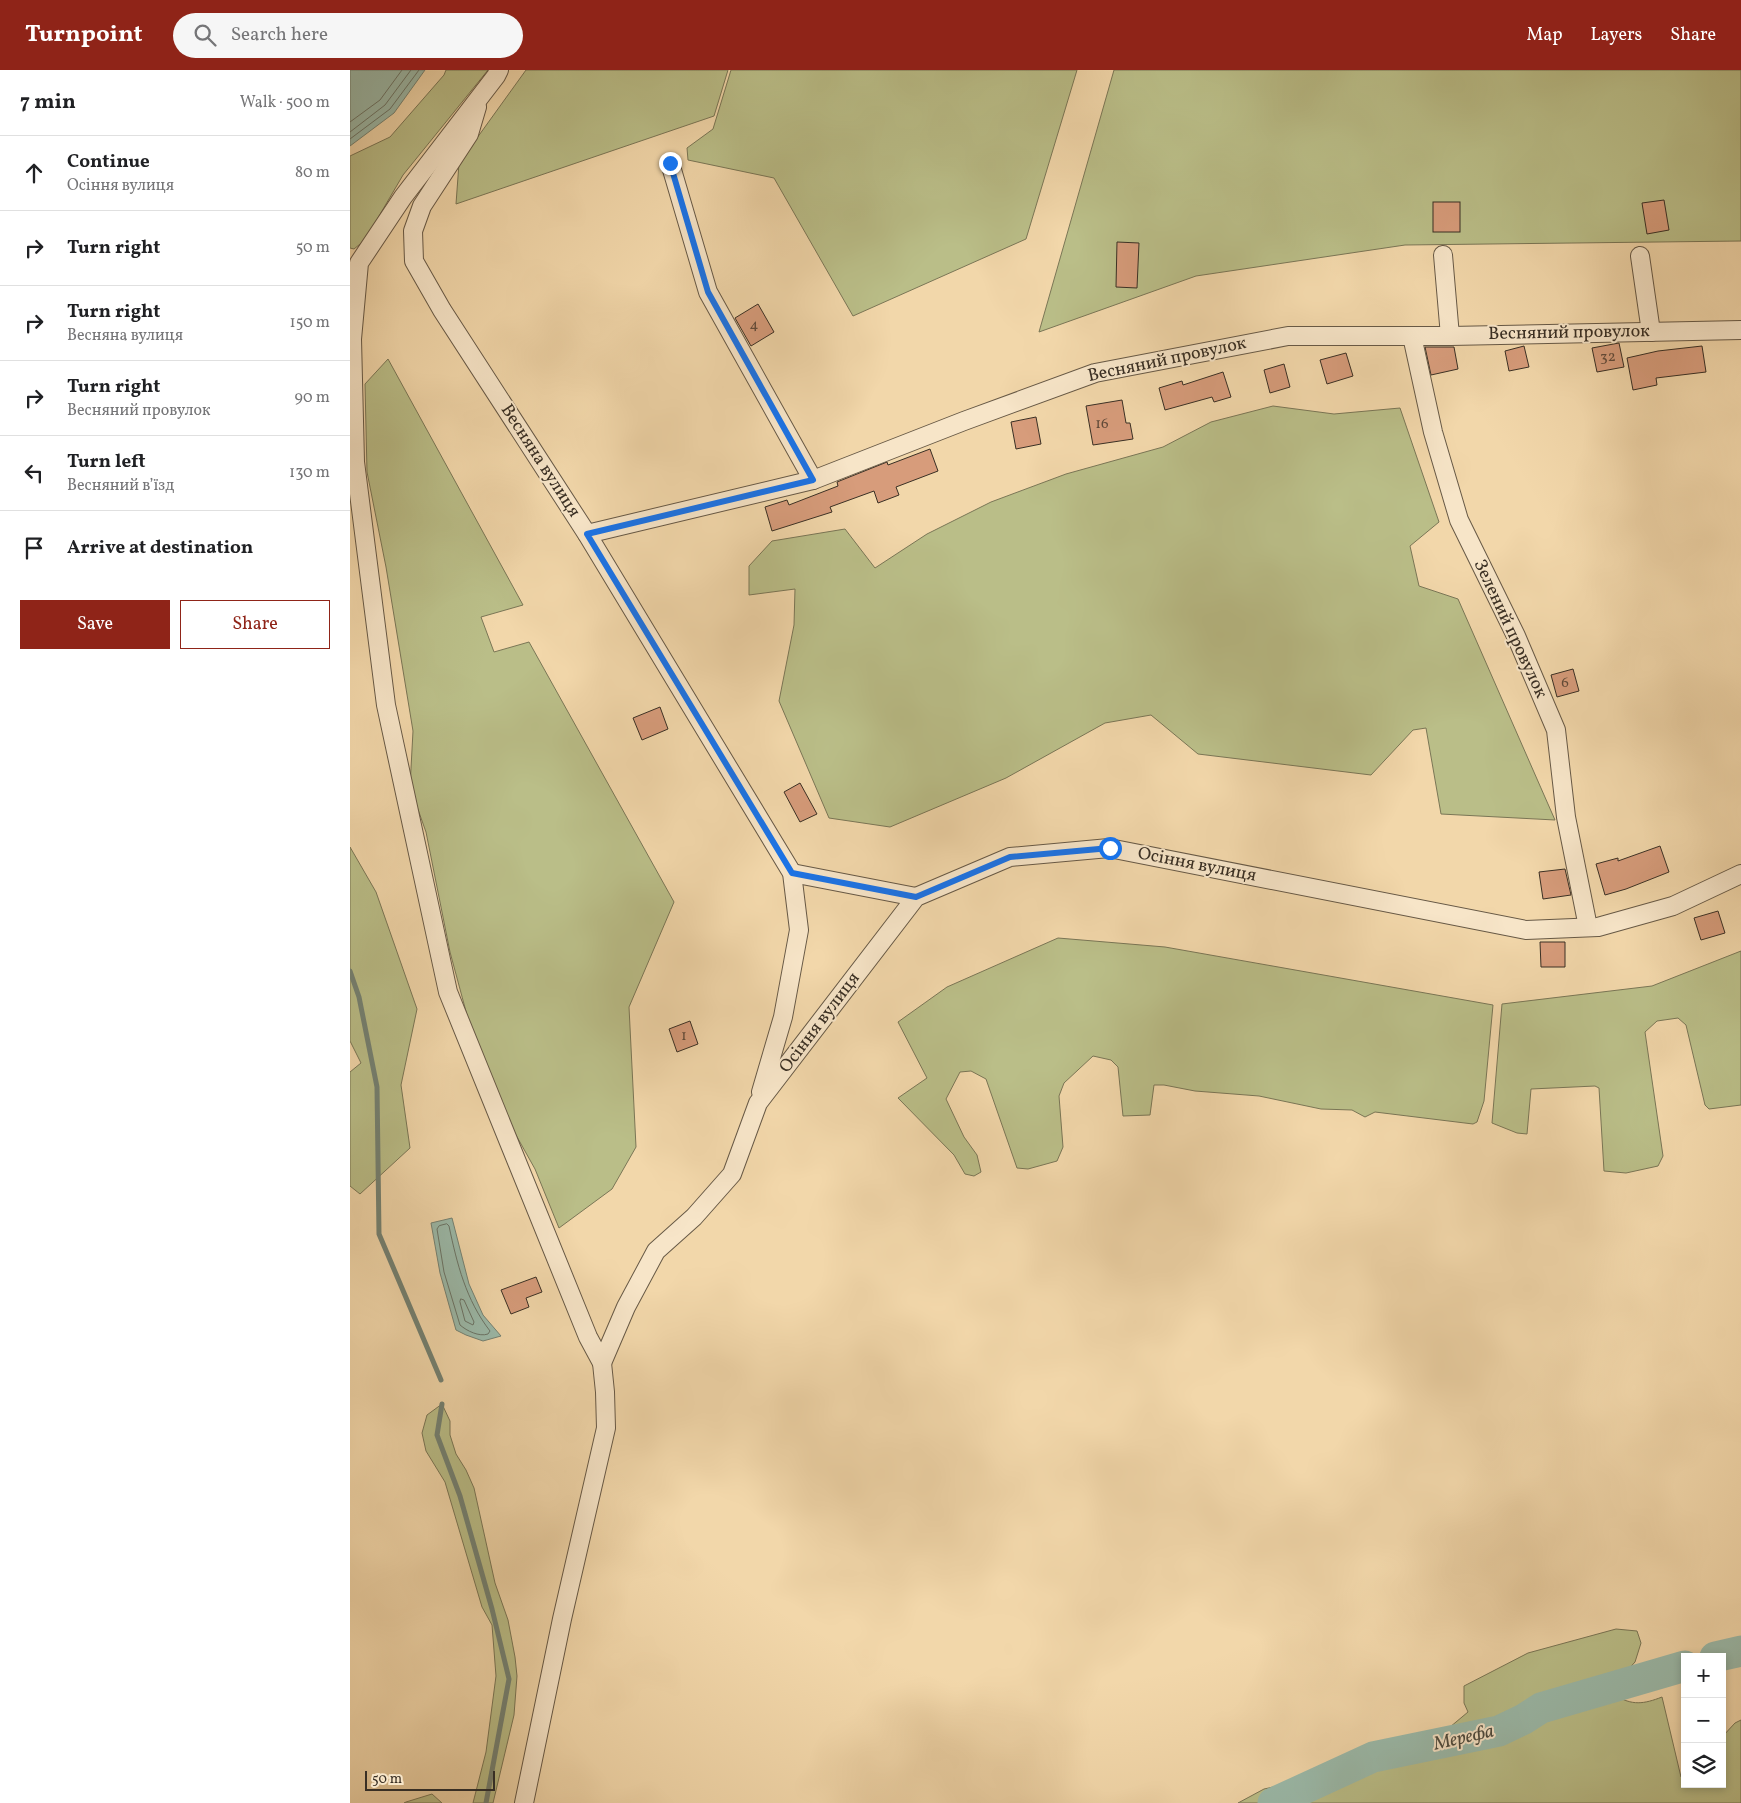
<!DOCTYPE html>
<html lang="en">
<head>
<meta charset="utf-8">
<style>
	body { margin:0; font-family:Vollkorn,serif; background:#f6f6f6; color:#202124 }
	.controls { position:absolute; right:15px; bottom:15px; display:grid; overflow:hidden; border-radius:0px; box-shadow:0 2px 8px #0003 }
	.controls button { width:45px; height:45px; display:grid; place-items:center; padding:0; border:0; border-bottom:1px solid #e0e0e0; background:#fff; color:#202124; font:25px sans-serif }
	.scale { position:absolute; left:15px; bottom:12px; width:130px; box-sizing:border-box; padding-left:5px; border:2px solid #392f24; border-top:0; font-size:14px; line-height:18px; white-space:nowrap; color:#392f24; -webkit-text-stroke:4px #f7e5c8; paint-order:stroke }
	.stop { position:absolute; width:15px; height:15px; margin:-11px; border:4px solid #1a73e8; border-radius:50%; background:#fff }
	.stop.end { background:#1a73e8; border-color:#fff; box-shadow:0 1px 5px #0008 }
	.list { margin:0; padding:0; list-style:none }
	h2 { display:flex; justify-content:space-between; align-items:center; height:65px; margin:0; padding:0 20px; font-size:21px }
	h2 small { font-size:16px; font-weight:400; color:#757577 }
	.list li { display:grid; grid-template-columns:32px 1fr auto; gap:15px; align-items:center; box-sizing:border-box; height:75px; padding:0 20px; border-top:1px solid #e0e0e0 }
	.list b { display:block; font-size:19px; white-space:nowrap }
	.list p { margin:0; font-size:16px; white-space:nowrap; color:#757577 }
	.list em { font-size:16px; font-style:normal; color:#757577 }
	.actions { display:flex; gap:10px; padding:15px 20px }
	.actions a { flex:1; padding:11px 0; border:1px solid #8f2418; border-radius:0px; text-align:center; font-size:18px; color:#8f2418 }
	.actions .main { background:#8f2418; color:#fff }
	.icon { flex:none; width:28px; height:28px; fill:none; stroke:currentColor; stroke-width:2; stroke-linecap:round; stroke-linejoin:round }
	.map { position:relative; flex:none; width:1391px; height:1733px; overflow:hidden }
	header { display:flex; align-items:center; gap:30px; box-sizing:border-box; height:70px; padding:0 25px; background:#8f2418; color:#fff }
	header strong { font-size:24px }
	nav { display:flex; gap:28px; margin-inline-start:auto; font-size:18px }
	.search { width:350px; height:45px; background:#f6f6f6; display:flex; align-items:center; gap:12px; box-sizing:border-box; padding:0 18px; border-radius:28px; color:#757577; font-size:19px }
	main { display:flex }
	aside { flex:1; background:#fff }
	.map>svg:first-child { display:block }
	.green { fill:#babe88; stroke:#7a7656 }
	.water { fill:#9bbaaa; stroke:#748274 }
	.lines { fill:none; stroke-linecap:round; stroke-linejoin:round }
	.shore { stroke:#6a7467; stroke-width:1 }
	.stream { stroke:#748274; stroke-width:5 }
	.river { stroke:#9bbaaa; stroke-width:31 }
	.building { fill:#d79c7b; stroke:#392f24 }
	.minor-casing { stroke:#675946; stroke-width:20 }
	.minor { stroke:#f7e5c8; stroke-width:18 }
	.route { stroke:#1a73e8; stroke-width:6 }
	.labels { text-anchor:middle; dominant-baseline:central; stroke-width:4; stroke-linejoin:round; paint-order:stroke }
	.number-label { font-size:15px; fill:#604a3a }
	.street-label { font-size:18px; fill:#392f24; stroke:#f7e5c8 }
	.water-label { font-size:19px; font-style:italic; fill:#4d4b3f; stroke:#f7e5c8 }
</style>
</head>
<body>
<header>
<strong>Turnpoint</strong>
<div class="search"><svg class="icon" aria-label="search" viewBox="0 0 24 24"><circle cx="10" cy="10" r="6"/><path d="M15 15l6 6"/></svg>Search here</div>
<nav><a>Map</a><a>Layers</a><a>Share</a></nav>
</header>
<main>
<aside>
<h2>7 min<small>Walk · 500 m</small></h2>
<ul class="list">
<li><svg class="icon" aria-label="ahead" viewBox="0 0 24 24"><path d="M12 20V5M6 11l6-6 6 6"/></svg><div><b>Continue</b><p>Осіння вулиця</p></div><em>80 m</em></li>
<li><svg class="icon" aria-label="right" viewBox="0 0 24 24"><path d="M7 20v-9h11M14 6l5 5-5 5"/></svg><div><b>Turn right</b></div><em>50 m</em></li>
<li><svg class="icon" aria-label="right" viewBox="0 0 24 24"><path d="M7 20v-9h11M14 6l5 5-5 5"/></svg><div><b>Turn right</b><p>Весняна вулиця</p></div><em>150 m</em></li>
<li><svg class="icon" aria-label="right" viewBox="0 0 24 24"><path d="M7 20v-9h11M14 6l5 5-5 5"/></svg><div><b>Turn right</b><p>Весняний провулок</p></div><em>90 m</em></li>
<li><svg class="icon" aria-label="left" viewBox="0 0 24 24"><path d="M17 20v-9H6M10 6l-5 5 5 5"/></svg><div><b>Turn left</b><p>Весняний в’їзд</p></div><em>130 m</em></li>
<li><svg class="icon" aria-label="arrive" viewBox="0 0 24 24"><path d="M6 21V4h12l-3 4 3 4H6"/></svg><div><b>Arrive at destination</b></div></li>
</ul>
<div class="actions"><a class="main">Save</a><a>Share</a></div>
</aside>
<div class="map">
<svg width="1391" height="1733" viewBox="0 0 1391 1733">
	<rect width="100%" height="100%" fill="#f2d7aa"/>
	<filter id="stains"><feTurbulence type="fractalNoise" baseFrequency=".004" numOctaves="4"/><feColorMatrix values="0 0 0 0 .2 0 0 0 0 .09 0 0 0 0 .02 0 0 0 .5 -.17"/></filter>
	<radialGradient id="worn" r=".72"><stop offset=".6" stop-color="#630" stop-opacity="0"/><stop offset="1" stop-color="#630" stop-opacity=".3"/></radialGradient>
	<!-- green -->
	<g class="green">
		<polygon points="96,0 138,0 53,105 15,170 4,179 0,178 0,86 40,67 94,5"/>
		<polygon points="176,0 378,0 364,46 106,134 109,93"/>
		<polygon points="381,0 727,0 676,169 503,246 424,108 338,90 337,78 363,59"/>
		<polygon points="764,0 1391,0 1391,171 1055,175 846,206 689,262"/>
		<polygon points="38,289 173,535 131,547 144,582 179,572 324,832 279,937 286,1077 262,1119 209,1158 185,1099 157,1049 121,960 100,882 76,762 60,717 63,661 36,497 17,402 15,314"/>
		<polygon points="923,336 984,344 1050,338 1089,452 1060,476 1069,516 1108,529 1205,750 1091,744 1076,658 1063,660 1021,705 848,684 801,645 755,653 656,708 540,757 479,748 429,631 444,555 445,519 399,525 399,496 422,471 495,459 525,498 577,464 641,432 716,404 813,377 861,352"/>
		<polygon points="0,777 26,822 67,939 51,1015 60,1078 10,1124 0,1116 0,1002 11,993 0,971"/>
		<polygon points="708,868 815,877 1143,935 1134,1031 1127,1052 1123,1054 1025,1042 1015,1047 1002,1040 971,1039 909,1026 845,1021 814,1015 804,1015 800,1045 773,1046 768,997 761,990 743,986 714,1013 709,1026 713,1077 707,1091 678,1099 667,1098 636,1009 621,1001 610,1002 596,1029 614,1067 627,1085 631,1102 624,1106 615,1104 604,1085 548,1028 577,1008 548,952 597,917"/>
		<polygon points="1391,881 1391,1035 1359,1039 1355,1035 1336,955 1328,948 1307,951 1295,962 1313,1086 1308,1096 1276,1103 1254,1101 1249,1018 1245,1016 1181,1019 1177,1064 1167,1063 1142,1053 1152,934 1302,916"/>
		<polygon points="92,1334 100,1351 100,1365 106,1384 116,1400 124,1418 145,1513 158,1550 165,1587 167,1606 164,1645 143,1733 123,1733 136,1682 146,1606 142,1555 132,1537 95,1412 76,1381 72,1363 77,1345"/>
		<path d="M1266,1559L1287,1561L1291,1573L1285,1592L1264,1615L1265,1625C1282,1636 1294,1634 1312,1627L1331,1707L1335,1708V1714H1372V1667L1385,1653L1391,1650V1733H888L914,1719L974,1706L989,1692L1088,1667L1118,1642L1114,1633V1616L1178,1583Z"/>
		<polygon points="82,1724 92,1733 54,1733 56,1732"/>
	</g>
	<!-- water -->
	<g class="water">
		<polygon points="0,0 75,0 44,43 0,76"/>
		<polygon points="102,1148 119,1214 133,1245 151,1266 133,1271 116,1265 106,1260 90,1203 81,1153"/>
	</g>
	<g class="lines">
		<!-- shore -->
		<g class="shore">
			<polyline points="0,52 30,30 52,0"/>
			<polyline points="0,62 35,35 61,0"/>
			<polyline points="0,69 40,39 69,0"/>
			<path d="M97,1154L99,1156C107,1194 116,1230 140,1261L138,1264C129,1267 117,1261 110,1255L94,1202L87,1159L89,1156Z"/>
			<polygon points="111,1229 114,1230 124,1252 123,1255 115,1251 110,1232"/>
		</g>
		<!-- stream -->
		<g class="stream">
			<polyline points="0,901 9,927 27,1017 29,1164 91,1310"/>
			<polyline points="92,1334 87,1365 110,1426 142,1539 159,1609 136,1733"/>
		</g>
		<!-- river -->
		<g class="river">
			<polyline points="1365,1587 1391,1581"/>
			<polyline points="923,1733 1023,1687 1149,1661 1174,1649 1191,1638 1335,1596"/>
		</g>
	</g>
	<!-- building -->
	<g class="building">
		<polygon points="1314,130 1319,160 1297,164 1292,133"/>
		<rect x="1083" y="132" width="27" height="30"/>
		<polygon points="767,172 789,173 787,218 766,217"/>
		<polygon points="408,234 424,262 401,276 385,248"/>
		<polygon points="1269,273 1274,297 1247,302 1242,278"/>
		<polygon points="1174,276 1179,297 1159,301 1155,281"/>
		<polygon points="1352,276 1356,302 1306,308 1307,315 1283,320 1277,288 1308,281"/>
		<polygon points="1075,277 1104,277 1108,299 1081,305"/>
		<polygon points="996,283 1003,306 977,314 970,290"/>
		<polygon points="934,294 940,317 920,323 914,300"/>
		<polygon points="873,302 881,327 864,332 862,327 815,340 809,318 832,311 833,315"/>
		<polygon points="772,330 776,353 780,353 783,369 743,375 736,336"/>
		<polygon points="686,347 691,374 666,379 661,352"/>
		<polygon points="580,379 588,401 546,417 549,425 528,433 524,421 480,437 482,442 422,461 415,437 437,430 439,435 488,416 487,412 537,392 538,395"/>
		<polygon points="1223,599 1229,621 1207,627 1201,605"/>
		<polygon points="310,637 318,659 292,670 283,648"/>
		<polygon points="450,713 467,744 450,752 434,722"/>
		<polygon points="1310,776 1319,802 1276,819 1255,825 1246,794 1268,788 1268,791"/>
		<polygon points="1215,799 1221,825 1193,829 1189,802"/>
		<polygon points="1368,841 1375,863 1351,870 1344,848"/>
		<polygon points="1190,872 1215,872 1215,897 1191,897"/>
		<polygon points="340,951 348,974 327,982 319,959"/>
		<polygon points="186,1207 192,1222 176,1228 179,1237 161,1244 151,1220"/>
	</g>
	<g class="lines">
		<defs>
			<g id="minor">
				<polyline points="149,0 146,6 53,127 9,193 2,269 5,392 36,635 98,922 238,1267 252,1293 255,1322 256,1358 212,1549 174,1733"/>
				<polyline points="127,37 119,64 72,136 63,161 64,191 92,240 237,464 442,803 449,860 433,947 411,1022"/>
				<polyline points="320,93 358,222 463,410"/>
				<polyline points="1093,185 1100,266"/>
				<polyline points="1290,186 1301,262"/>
				<polyline points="1062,266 1083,362 1109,450 1166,566 1206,660 1216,747 1238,857"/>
				<polyline points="237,464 463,410 614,351 745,303 938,266 1100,266 1391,260"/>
				<polyline points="442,803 566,827"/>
				<polyline points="252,1293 276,1237 306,1181 344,1147 382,1104 408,1033 566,827 660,787 759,778 1176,860 1248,857 1323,836 1391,804"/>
			</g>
		</defs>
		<!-- minor casing -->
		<use href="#minor" class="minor-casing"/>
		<!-- minor -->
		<use href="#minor" class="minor"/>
	</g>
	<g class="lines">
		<!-- route -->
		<polyline class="route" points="320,93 358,222 463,410 237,464 442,803 566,827 660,787 760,778"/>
	</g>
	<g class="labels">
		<!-- number labels -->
		<g class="number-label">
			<text x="404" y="255">4</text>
			<text x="1258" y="287">32</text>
			<text x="752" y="354">16</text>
			<text x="1215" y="613">6</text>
			<text x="334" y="966">1</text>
		</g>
		<!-- street labels -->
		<g class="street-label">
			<text transform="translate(1219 263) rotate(-1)">Весняний провулок</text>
			<text transform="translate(817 290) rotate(-12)">Весняний провулок</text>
			<text transform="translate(190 391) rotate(57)">Весняна вулиця</text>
			<text transform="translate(1160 559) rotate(65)">Зелений провулок</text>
			<text transform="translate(847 795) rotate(11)">Осіння вулиця</text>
			<text transform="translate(470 953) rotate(-53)">Осіння вулиця</text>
		</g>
		<!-- water labels -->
		<g class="water-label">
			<text transform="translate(1114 1668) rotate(-13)">Мерефа</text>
		</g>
	</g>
	<rect width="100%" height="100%" filter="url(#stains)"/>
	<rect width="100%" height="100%" fill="url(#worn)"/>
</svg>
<div class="controls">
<button>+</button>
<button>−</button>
<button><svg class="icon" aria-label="layers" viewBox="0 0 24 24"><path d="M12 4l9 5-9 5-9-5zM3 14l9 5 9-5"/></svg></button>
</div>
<div class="scale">50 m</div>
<div class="stop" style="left:760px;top:778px"></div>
<div class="stop end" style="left:320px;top:93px"></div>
</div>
</main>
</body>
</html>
